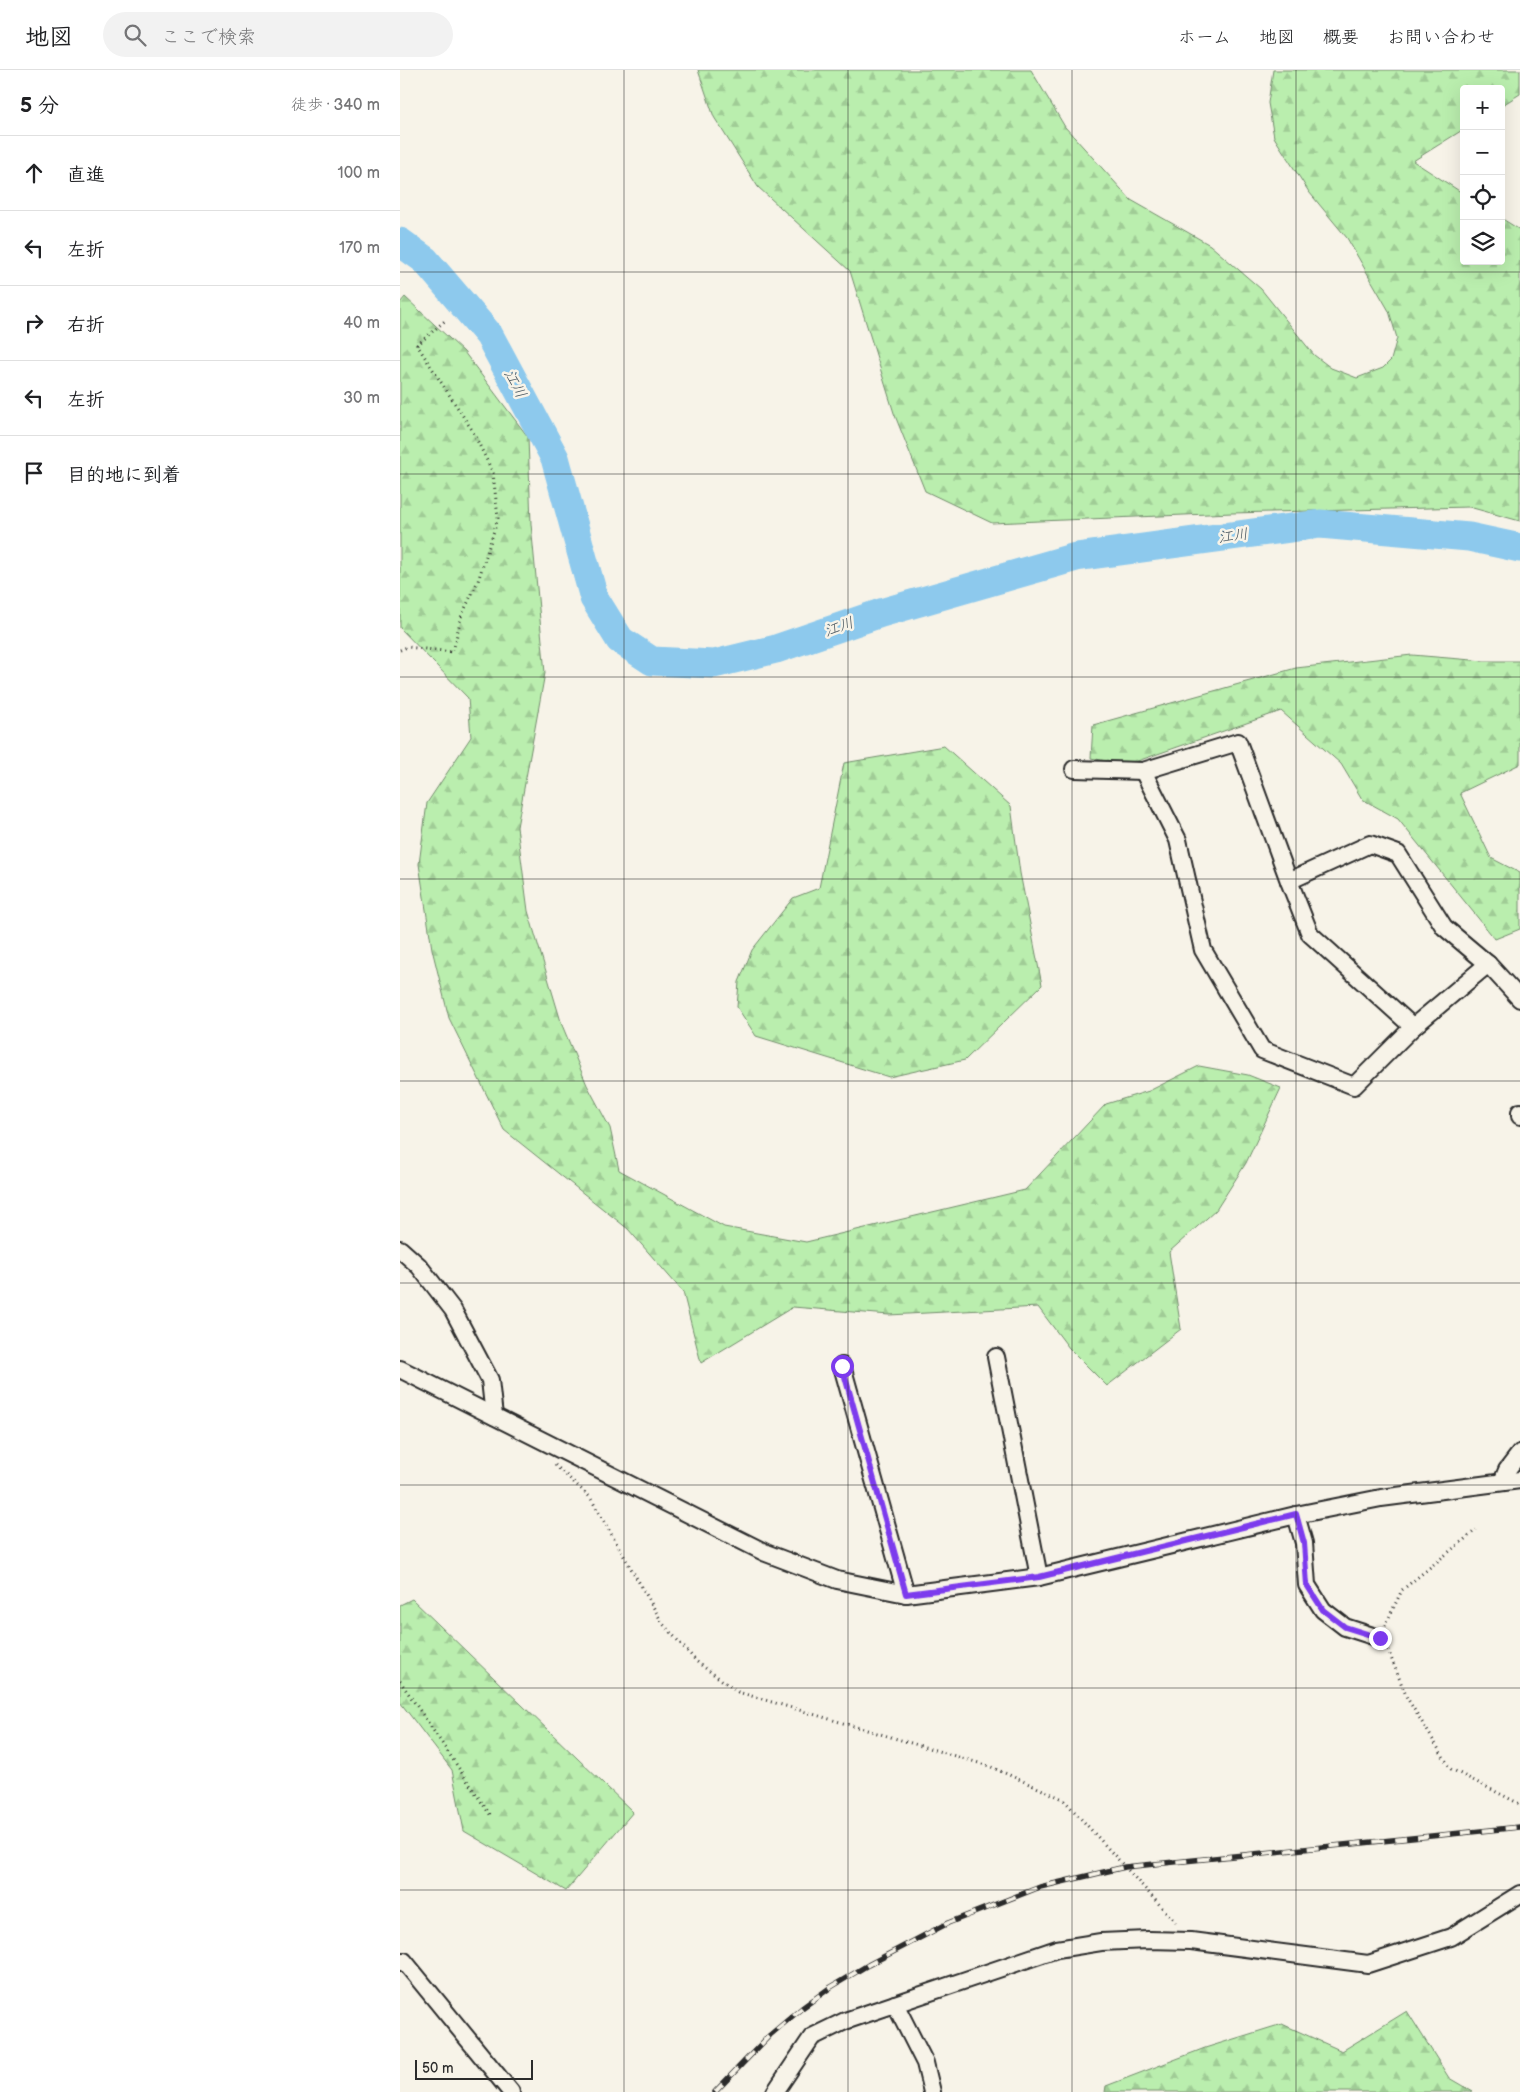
<!DOCTYPE html>
<html lang="ja">
<head>
<meta charset="utf-8">
<style>
	body { margin:0; font-family:"Balsamiq Sans","Klee One",sans-serif; background:#f2f2f2; color:#202124 }
	.controls { position:absolute; right:15px; top:15px; display:grid; overflow:hidden; border-radius:5px; box-shadow:0 5px 20px #0002 }
	.controls button { width:45px; height:45px; display:grid; place-items:center; padding:0; border:0; border-bottom:1px solid #e0e0e0; background:#fff; color:#202124; font:25px sans-serif }
	.scale { position:absolute; left:15px; bottom:12px; width:118px; box-sizing:border-box; padding-left:5px; border:2px solid #2b2b2b; border-top:0; font-size:14px; line-height:18px; white-space:nowrap; color:#2b2b2b; -webkit-text-stroke:4px #f7f3e8; paint-order:stroke }
	.stop { position:absolute; width:15px; height:15px; margin:-11px; border:4px solid #7c3aed; border-radius:50%; background:#fff }
	.stop.end { background:#7c3aed; border-color:#fff; box-shadow:0 1px 5px #0008 }
	.list { margin:0; padding:0; list-style:none }
	h2 { display:flex; justify-content:space-between; align-items:center; height:65px; margin:0; padding:0 20px; font-size:21px }
	h2 small { font-size:16px; font-weight:400; color:#757577 }
	.list li { display:grid; grid-template-columns:32px 1fr auto; gap:15px; align-items:center; box-sizing:border-box; height:75px; padding:0 20px; border-top:1px solid #e0e0e0 }
	.list b { display:block; font-size:19px; white-space:nowrap }
	.list em { font-size:16px; font-style:normal; color:#757577 }
	.icon { flex:none; width:28px; height:28px; fill:none; stroke:currentColor; stroke-width:2; stroke-linecap:round; stroke-linejoin:round }
	.map { position:relative; flex:none; width:1120px; height:2022px; overflow:hidden }
	header { display:flex; align-items:center; gap:30px; box-sizing:border-box; height:70px; padding:0 25px; background:#fff; border-bottom:1px solid #e0e0e0 }
	header strong { font-size:24px }
	nav { display:flex; gap:28px; margin-inline-start:auto; font-size:18px }
	.search { width:350px; height:45px; background:#f2f2f2; display:flex; align-items:center; gap:12px; box-sizing:border-box; padding:0 18px; border-radius:28px; color:#757577; font-size:19px }
	main { display:flex }
	aside { flex:1; background:#fff }
	.map>svg:first-child { display:block }
	.forest { fill:url(#forest-firs); stroke:#728c6c }
	.lines { fill:none; stroke-linecap:round; stroke-linejoin:round }
	.river { stroke:#8dc9ed; stroke-width:29 }
	.minor-casing { stroke:#2b2b2b; stroke-width:20 }
	.path { stroke:#2b2b2b; stroke-width:3; stroke-dasharray:1 4; stroke-linecap:butt }
	.minor { stroke:#f7f3e8; stroke-width:16 }
	.rail-casing { stroke:#2b2b2b; stroke-width:5.5 }
	.rail { stroke:#f7f3e8; stroke-width:4; stroke-dasharray:11; stroke-linecap:butt }
	.route { stroke:#7c3aed; stroke-width:6 }
	.grid { fill:none; stroke:#2b2b2b; stroke-width:1; stroke-opacity:0.55 }
	.labels { text-anchor:middle; dominant-baseline:central; stroke-width:5; stroke-linejoin:round; paint-order:stroke }
	.water-label { font-size:15px; font-style:italic; fill:#44525c; stroke:#f7f3e8 }
</style>
</head>
<body>
<header>
<strong>地図</strong>
<div class="search"><svg class="icon" aria-label="search" viewBox="0 0 24 24"><circle cx="10" cy="10" r="6"/><path d="M15 15l6 6"/></svg>ここで検索</div>
<nav><a>ホーム</a><a>地図</a><a>概要</a><a>お問い合わせ</a></nav>
</header>
<main>
<aside>
<h2>5 分<small>徒歩 · 340 m</small></h2>
<ul class="list">
<li><svg class="icon" aria-label="ahead" viewBox="0 0 24 24"><path d="M12 20V5M6 11l6-6 6 6"/></svg><div><b>直進</b></div><em>100 m</em></li>
<li><svg class="icon" aria-label="left" viewBox="0 0 24 24"><path d="M17 20v-9H6M10 6l-5 5 5 5"/></svg><div><b>左折</b></div><em>170 m</em></li>
<li><svg class="icon" aria-label="right" viewBox="0 0 24 24"><path d="M7 20v-9h11M14 6l5 5-5 5"/></svg><div><b>右折</b></div><em>40 m</em></li>
<li><svg class="icon" aria-label="left" viewBox="0 0 24 24"><path d="M17 20v-9H6M10 6l-5 5 5 5"/></svg><div><b>左折</b></div><em>30 m</em></li>
<li><svg class="icon" aria-label="arrive" viewBox="0 0 24 24"><path d="M6 21V4h12l-3 4 3 4H6"/></svg><div><b>目的地に到着</b></div></li>
</ul>
</aside>
<div class="map">
<svg width="1120" height="2022" viewBox="0 0 1120 2022">
	<defs>
		<pattern id="forest-firs" width="22" height="20" patternUnits="userSpaceOnUse" patternTransform="scale(1.25)"><rect width="22" height="20" fill="#baeeae"/><path d="M5 1l3.5 6h-7zM16 11l3.5 6h-7z" fill="#a0cc96"/></pattern>
	</defs>
	<rect width="100%" height="100%" fill="#f7f3e8"/>
	<filter id="ink" filterUnits="userSpaceOnUse"><feTurbulence type="fractalNoise" baseFrequency=".02" numOctaves="2"/><feDisplacementMap in="SourceGraphic" scale="10" xChannelSelector="R" yChannelSelector="G"/><feConvolveMatrix kernelMatrix="1 2 1 2 8 2 1 2 1" color-interpolation-filters="sRGB"/></filter>
	<g filter="url(#ink)">
		<!-- forest -->
		<g class="forest">
			<polygon points="298,0 631,0 665,57 731,130 810,175 861,219 914,285 931,298 957,308 983,298 991,290 997,268 989,241 947,168 909,122 874,67 868,33 873,0 1120,0 1120,24 1101,36 1101,19 1064,19 1064,59 1013,91 1064,124 1064,191 1101,191 1101,148 1120,160 1120,451 1069,437 832,443 592,453 525,421 494,343 450,201 358,117 314,47"/>
			<polygon points="5,227 64,282 128,367 131,454 145,603 117,757 128,841 162,955 187,1015 210,1058 219,1100 324,1157 406,1172 625,1120 706,1034 749,1021 799,996 848,1005 881,1018 846,1093 816,1140 769,1182 781,1259 707,1316 669,1278 638,1237 489,1245 393,1237 301,1293 283,1222 228,1159 104,1060 49,948 32,879 19,794 27,733 71,667 68,628 0,558 0,233"/>
			<polygon points="1012,585 1084,591 1120,591 1120,694 1060,723 1091,788 1120,803 1120,859 1095,869 998,749 962,729 941,694 881,641 726,695 691,688 693,655 896,598"/>
			<polygon points="544,676 611,736 620,803 642,915 565,990 489,1007 356,966 337,937 339,912 352,880 393,828 419,818 444,693"/>
			<polygon points="12,1529 233,1742 166,1821 64,1761 52,1700 0,1632 0,1535"/>
			<polygon points="1007,1941 1049,2008 1073,2022 705,2022 706,2016 805,1978 882,1954 942,1981"/>
		</g>
		<g class="lines">
			<!-- river -->
			<polyline class="river" points="0,172 25,190 89,265 155,388 194,528 220,570 252,591 314,594 376,579 481,543 676,487 920,454 1069,467 1120,478"/>
			<defs>
				<g id="minor">
					<polyline points="674,699 743,701 838,672 889,811 910,864 1013,957"/>
					<polyline points="743,701 778,770 803,880 862,980 954,1016 1013,957 1088,894"/>
					<polyline points="889,811 970,774 998,784 1044,857 1088,894 1120,929"/>
					<polyline points="1120,1042 1120,1046"/>
					<polyline points="0,1179 19,1196 53,1240 90,1310 94,1346"/>
					<polyline points="596,1287 639,1507"/>
					<polyline points="442,1296 506,1524"/>
					<polyline points="0,1299 366,1483 437,1510 506,1524 639,1507 896,1445 981,1428 1120,1410"/>
					<polyline points="1102,1412 1107,1400 1120,1383"/>
					<polyline points="896,1445 904,1473 907,1515 923,1540 945,1557 979,1568"/>
					<polyline points="0,1892 4,1891 111,2022"/>
					<polyline points="495,1934 525,1993 532,2022"/>
					<polyline points="375,2022 412,1967 445,1951 657,1879 701,1872 748,1870 791,1871 968,1894 1051,1867 1120,1824"/>
				</g>
			</defs>
			<!-- minor casing -->
			<use href="#minor" class="minor-casing"/>
			<!-- path -->
			<g class="path">
				<polyline points="0,580 7,577 53,582 61,547 78,511 98,448 93,403 72,360 17,275 47,249"/>
				<polyline points="155,1395 190,1427 263,1554 297,1592 338,1622 589,1696 663,1729 778,1855"/>
				<polyline points="985,1556 1002,1520 1076,1460"/>
				<polyline points="988,1580 1007,1628 1051,1699 1120,1734"/>
				<polyline points="0,1611 91,1746"/>
			</g>
			<!-- minor -->
			<use href="#minor" class="minor"/>
			<defs>
				<polyline id="rail" points="315,2022 370,1965 402,1938 431,1917 468,1895 548,1853 640,1817 725,1797 1120,1757"/>
			</defs>
			<!-- rail casing -->
			<use href="#rail" class="rail-casing"/>
			<!-- rail -->
			<use href="#rail" class="rail"/>
		</g>
	</g>
	<g class="lines" filter="url(#ink)">
		<!-- route -->
		<polyline class="route" points="442,1296 506,1524 639,1507 896,1444 904,1473 907,1515 923,1540 945,1557 980,1568"/>
	</g>
	<!-- grid -->
	<path class="grid" d="M224,0V2022M448,0V2022M672,0V2022M896,0V2022M0,202H1120M0,404H1120M0,607H1120M0,809H1120M0,1011H1120M0,1213H1120M0,1415H1120M0,1618H1120M0,1820H1120"/>
	<g class="labels">
		<!-- water labels -->
		<g class="water-label">
			<text transform="translate(115 314) rotate(62)">江川</text>
			<text transform="translate(833 466) rotate(-8)">江川</text>
			<text transform="translate(439 557) rotate(-19)">江川</text>
		</g>
	</g>
</svg>
<div class="controls">
<button>+</button>
<button>−</button>
<button><svg class="icon" aria-label="locate" viewBox="0 0 24 24"><circle cx="12" cy="12" r="6"/><path d="M12 2v4M12 18v4M2 12h4M18 12h4"/></svg></button>
<button><svg class="icon" aria-label="layers" viewBox="0 0 24 24"><path d="M12 4l9 5-9 5-9-5zM3 14l9 5 9-5"/></svg></button>
</div>
<div class="scale">50 m</div>
<div class="stop" style="left:442px;top:1296px"></div>
<div class="stop end" style="left:980px;top:1568px"></div>
</div>
</main>
</body>
</html>
